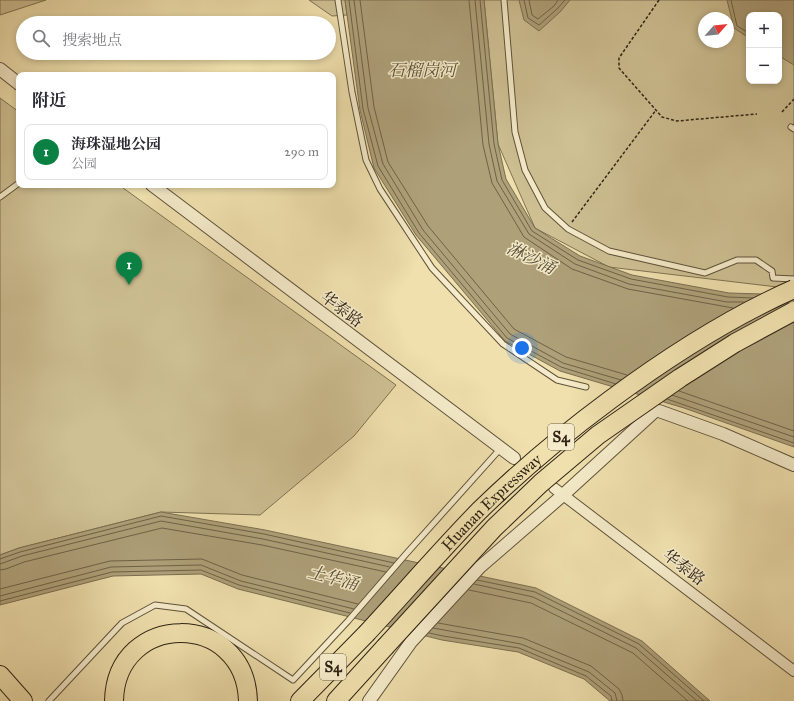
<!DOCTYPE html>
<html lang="zh">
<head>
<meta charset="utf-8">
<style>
	body { margin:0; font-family:"IM FELL Great Primer","Noto Serif SC",serif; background:#f2f2f3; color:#2b2b33 }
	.controls { position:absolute; right:12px; top:12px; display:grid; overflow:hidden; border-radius:8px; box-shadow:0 2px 6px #0003 }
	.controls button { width:36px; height:36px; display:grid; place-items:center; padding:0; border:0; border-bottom:1px solid #e1e1e2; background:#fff; color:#2b2b33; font:20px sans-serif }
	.compass { position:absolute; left:698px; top:12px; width:36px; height:36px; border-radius:50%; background:#fff; box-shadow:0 2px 6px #0003; rotate:63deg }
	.you { position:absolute; left:522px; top:348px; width:14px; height:14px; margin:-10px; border:3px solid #fff; border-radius:50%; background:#1a73e8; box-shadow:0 0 0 6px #1a73e833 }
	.badge { display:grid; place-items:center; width:26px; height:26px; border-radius:50%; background:#0b8043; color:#fff; font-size:13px; font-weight:700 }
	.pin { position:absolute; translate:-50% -33px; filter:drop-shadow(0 1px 2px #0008) }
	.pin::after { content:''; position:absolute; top:21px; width:14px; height:12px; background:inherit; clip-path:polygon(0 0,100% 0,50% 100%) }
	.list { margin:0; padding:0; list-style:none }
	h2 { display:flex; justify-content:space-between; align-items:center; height:52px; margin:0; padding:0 16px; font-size:17px }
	h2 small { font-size:13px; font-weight:400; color:#7c7c81 }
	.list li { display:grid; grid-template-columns:26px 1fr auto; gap:12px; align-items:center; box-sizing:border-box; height:56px; margin:0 8px 8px; padding:0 8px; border:1px solid #e1e1e2; border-radius:8px }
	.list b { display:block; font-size:15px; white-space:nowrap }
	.list p { margin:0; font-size:13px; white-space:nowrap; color:#7c7c81 }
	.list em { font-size:13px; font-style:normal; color:#7c7c81 }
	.icon { flex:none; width:22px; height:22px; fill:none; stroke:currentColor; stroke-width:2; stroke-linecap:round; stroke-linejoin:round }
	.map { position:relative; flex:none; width:794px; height:701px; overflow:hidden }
	.search { position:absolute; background:#fff; box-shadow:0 2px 6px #0003; left:16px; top:16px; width:320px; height:44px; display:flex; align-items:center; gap:10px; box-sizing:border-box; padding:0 14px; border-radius:22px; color:#7c7c81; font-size:15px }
	.panel { position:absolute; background:#fff; box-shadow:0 2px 6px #0003; left:16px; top:72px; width:320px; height:116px; border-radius:8px }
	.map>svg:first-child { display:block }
	.green { fill:#cec093; stroke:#7e7254; fill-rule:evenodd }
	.water { fill:#aea079; stroke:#7b6e51 }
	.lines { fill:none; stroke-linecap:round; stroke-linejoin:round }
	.shore { stroke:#6e6246; stroke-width:1 }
	.service-casing { stroke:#5f523a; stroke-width:7 }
	.minor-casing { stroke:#5f523a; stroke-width:12 }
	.tertiary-casing { stroke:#5f523a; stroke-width:14 }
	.motorway-casing { stroke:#2f2314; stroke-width:20 }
	.path { stroke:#2f2314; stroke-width:1.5; stroke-dasharray:3 2; stroke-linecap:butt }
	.service { stroke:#f5ebca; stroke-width:5 }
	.minor { stroke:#f5ebca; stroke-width:10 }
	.tertiary { stroke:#f5ebca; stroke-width:12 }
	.motorway { stroke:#efe0ad; stroke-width:18 }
	.motorway-bridge-casing { stroke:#2f2314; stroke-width:20; stroke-linecap:butt }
	.motorway-bridge { stroke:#efe0ad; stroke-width:18 }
	.labels { text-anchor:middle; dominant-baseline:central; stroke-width:3; stroke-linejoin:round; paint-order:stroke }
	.shield { fill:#f5ebca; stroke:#6a5f4b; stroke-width:1 }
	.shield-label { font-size:15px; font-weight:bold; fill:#2f2314 }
	.street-label { font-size:16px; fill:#2f2314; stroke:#f5ebca }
	.water-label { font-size:17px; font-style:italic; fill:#5b4f37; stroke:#f5ebca }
</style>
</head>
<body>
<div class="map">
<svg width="794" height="701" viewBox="0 0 794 701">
	<rect width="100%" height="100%" fill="#efe0ad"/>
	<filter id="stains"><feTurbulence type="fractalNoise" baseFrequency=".005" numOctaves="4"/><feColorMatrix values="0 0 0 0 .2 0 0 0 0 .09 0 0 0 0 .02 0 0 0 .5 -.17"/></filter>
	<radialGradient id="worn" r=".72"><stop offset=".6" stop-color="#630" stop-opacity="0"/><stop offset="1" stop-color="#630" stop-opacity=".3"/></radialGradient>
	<!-- green -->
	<g class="green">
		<polygon points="0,0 46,0 0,15"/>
		<polygon points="309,0 345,0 347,15 332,16"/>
		<path d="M484,0H794V289L609,267L535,228L498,144ZM749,15H779V81H749ZM704,18H728V42H704Z"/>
		<polygon points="0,98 19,112 19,185 119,185 396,385 354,436 260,515 161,512 19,548 0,555"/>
	</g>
	<!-- water -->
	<g class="water">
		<polygon points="345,0 484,0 498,144 506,179 535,228 580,256 632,275 729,293 794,295 794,447 684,408 560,371 505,341 416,235 374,168 360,110"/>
		<polygon points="519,0 570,0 560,12 539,31 524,20"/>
		<polygon points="727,0 794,0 794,65 779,56 779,15 749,15 749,38 734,28"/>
		<polygon points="161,512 265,530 536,588 642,641 710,701 610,701 584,679 518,652 442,640 238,589 201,574 113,576 0,605 0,555 19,548"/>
	</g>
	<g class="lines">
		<!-- shore -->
		<g class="shore">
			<polyline points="349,0 363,109 378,166 419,233 507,338 561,367 616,384"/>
			<polyline points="354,0 368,108 383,164 423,230 510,334 563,363 621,380"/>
			<polyline points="360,0 374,107 388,162 428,226 514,329 566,357 627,375"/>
			<polyline points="469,0 483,145 492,183 524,237 572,269 628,289 733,308"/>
			<polyline points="475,0 489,144 497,181 529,234 575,264 629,284 727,302 744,302"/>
			<polyline points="480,0 494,144 502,180 532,231 578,260 631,279 728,297 753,298"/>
			<polyline points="524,0 528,18 539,25 557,9 565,0"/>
			<polyline points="529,0 532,15 538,19 554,6 558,0"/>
			<polyline points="731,0 737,26 749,33"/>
			<polyline points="679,391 794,431"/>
			<polyline points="672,395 794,437"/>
			<polyline points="667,399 794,443"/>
			<polyline points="0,559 20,552 161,516 264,534 394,563"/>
			<polyline points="0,564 22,556 161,521 263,539 390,567"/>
			<polyline points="0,570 6,569 24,562 162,528 262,545 386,572"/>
			<polyline points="477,580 535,592 639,644 704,701"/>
			<polyline points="474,584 533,597 636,648 697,701"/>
			<polyline points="0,589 110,561 202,559 242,575 358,604"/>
			<polyline points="469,590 531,603 633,653 688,701"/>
			<polyline points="0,596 111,567 201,565 241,581 354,609"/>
			<polyline points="0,601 112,572 201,570 239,585 350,613"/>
			<polyline points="438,623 523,638 591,666 619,689 622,695 623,701"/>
			<polyline points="433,628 521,644 589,672 615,693 617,701"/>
			<polyline points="429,633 443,636 519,648 586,676 611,696 612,701"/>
		</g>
		<defs>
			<g id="service">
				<polyline points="338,0 352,92 366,160 380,189 432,268 503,344 557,380 586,387"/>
				<polyline points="504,0 515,132 525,170 545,208 568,229 609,251 705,273 737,260 756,260 772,271 773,278 794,279"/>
				<polyline points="791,127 794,129"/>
				<polyline points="0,197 19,183"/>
				<polyline points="49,701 122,623 155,605 186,609 293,680 348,621 406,554 501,448"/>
			</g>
			<polyline id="minor" points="554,488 794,671"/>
			<g id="tertiary">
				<polyline points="0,69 19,84"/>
				<polyline points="152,185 514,458"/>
				<polyline points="369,701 411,642 480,567 563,495 655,411 659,411 723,434 794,465"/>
			</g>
			<g id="motorway">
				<polyline points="0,675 23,701"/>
				<path d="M114,701C116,611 245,610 248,701"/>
				<polyline points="300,701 366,634"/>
				<polyline points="336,701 385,647"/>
			</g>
		</defs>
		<!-- service casing -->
		<use href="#service" class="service-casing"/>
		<!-- minor casing -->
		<use href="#minor" class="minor-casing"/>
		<!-- tertiary casing -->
		<use href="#tertiary" class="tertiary-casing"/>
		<!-- motorway casing -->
		<use href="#motorway" class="motorway-casing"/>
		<!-- path -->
		<g class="path">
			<polyline points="659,0 619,58 619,68 662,117 677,121 757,114"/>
			<polyline points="782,112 794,99"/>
			<polyline points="572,222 656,110"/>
		</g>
		<!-- service -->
		<use href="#service" class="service"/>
		<!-- minor -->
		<use href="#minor" class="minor"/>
		<!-- tertiary -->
		<use href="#tertiary" class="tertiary"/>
		<!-- motorway -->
		<use href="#motorway" class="motorway"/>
		<defs>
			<g id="motorway-bridge">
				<path id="s1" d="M366,634C404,593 440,551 479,511C520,471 564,434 610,400C668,357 728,318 794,289"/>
				<polyline points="385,647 494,528 541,483 598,435 680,378 735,343 794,311"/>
			</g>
		</defs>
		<!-- motorway-bridge casing -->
		<use href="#motorway-bridge" class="motorway-bridge-casing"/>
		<!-- motorway-bridge -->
		<use href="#motorway-bridge" class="motorway-bridge"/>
	</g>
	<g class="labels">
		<!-- shield labels -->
		<g class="shield">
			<rect x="548" y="424" width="26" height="26" rx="3"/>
			<rect x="320" y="654" width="26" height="26" rx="3"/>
		</g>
		<g class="shield-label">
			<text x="561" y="437">S4</text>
			<text x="333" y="667">S4</text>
		</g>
		<!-- street labels -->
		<g class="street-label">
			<text transform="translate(342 309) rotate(37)">华泰路</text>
			<text stroke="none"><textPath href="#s1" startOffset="182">Huanan Expressway</textPath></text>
			<text transform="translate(684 567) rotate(37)">华泰路</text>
		</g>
		<!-- water labels -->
		<g class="water-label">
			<text x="422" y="70">石榴岗河</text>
			<text transform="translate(531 258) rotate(26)">淋沙涌</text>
			<text transform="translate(333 578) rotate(15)">土华涌</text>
		</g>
	</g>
	<rect width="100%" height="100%" filter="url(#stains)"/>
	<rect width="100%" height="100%" fill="url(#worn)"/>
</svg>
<div class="controls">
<button>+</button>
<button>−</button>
</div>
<svg class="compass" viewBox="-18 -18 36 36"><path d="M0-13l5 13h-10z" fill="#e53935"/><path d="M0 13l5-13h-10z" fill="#7c7c81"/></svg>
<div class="you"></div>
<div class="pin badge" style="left:129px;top:285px">1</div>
<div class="search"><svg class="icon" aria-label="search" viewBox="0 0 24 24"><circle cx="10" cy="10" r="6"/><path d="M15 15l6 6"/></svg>搜索地点</div>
<section class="panel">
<h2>附近<small></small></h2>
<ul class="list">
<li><span class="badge">1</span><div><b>海珠湿地公园</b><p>公园</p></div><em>290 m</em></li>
</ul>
</section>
</div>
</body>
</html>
